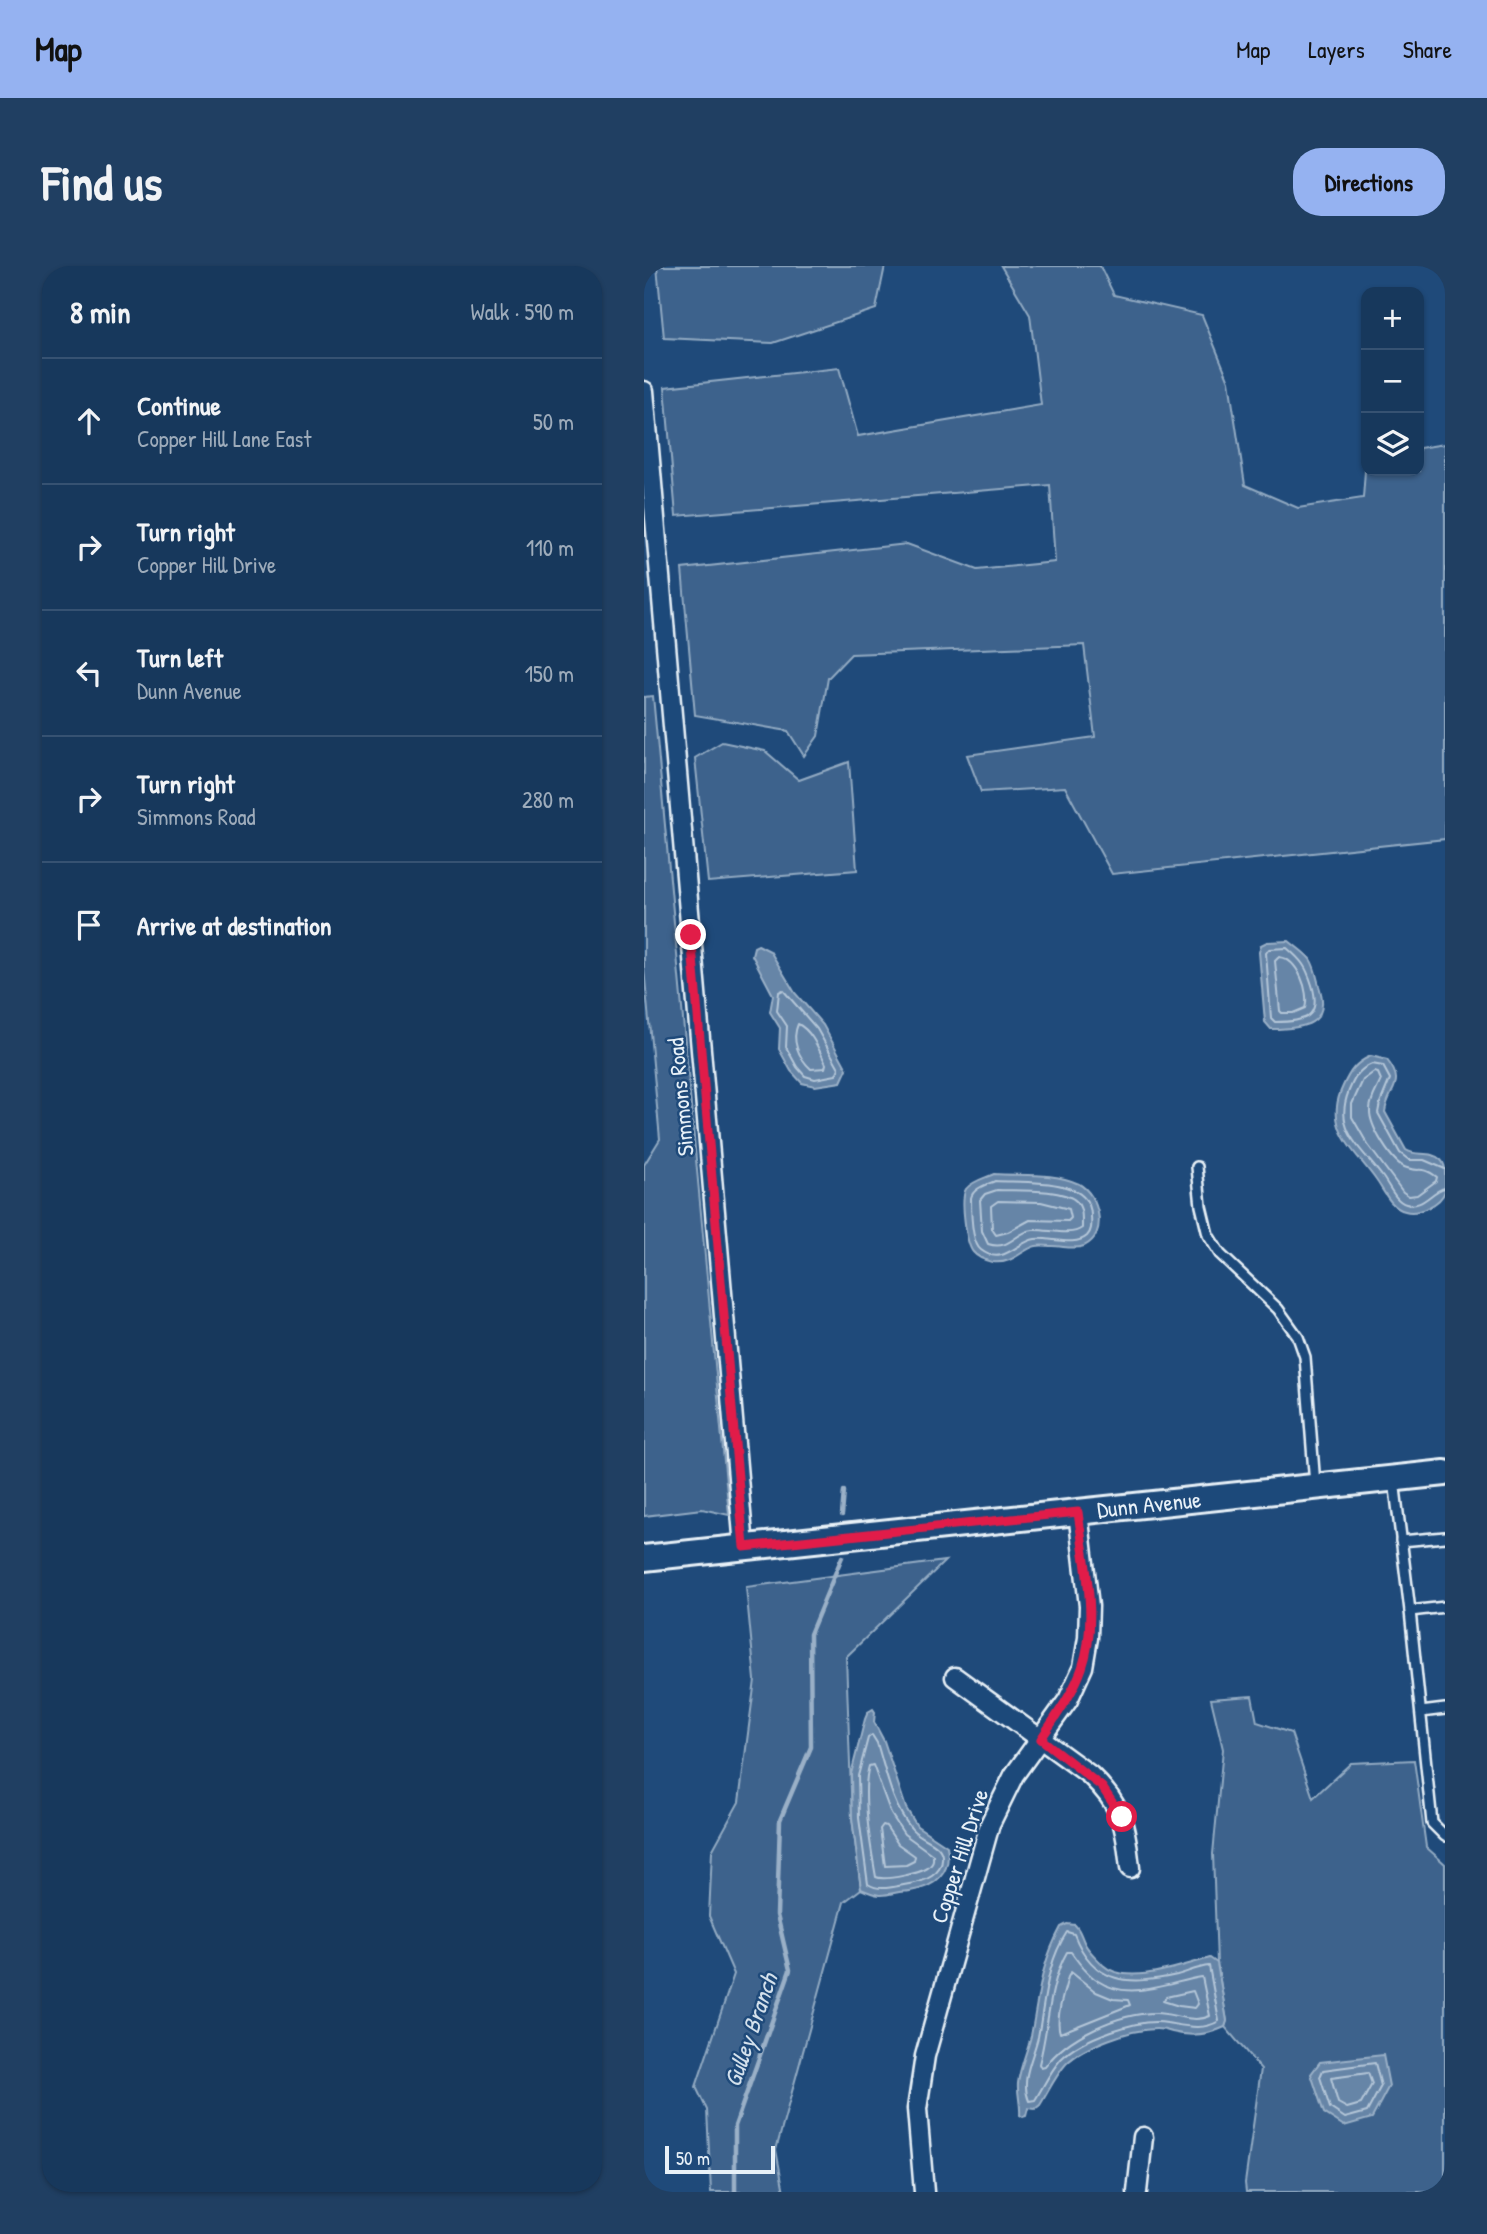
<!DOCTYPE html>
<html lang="en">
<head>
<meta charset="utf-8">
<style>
	body { margin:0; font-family:"Patrick Hand",sans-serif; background:#203f62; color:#f1f3f6 }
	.controls { position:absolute; right:21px; top:21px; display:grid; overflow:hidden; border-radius:14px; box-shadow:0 2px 5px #0004 }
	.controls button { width:63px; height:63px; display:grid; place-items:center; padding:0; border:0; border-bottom:2px solid #365272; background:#17385c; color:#f1f3f6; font:35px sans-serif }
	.scale { position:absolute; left:21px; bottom:18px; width:110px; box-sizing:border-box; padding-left:7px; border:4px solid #e8f1f8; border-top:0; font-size:19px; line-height:24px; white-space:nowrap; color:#e8f1f8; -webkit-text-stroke:5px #1f4a7a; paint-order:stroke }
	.stop { position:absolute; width:21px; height:21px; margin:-16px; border:5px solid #e11d48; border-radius:50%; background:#fff }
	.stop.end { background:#e11d48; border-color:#fff; box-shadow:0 2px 7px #0008 }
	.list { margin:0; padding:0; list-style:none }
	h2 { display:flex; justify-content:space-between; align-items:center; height:91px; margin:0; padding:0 28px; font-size:30px }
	h2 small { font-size:23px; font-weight:400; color:#9eacbb }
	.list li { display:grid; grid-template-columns:46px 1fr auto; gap:21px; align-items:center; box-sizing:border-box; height:126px; padding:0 28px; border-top:2px solid #365272 }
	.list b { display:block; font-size:26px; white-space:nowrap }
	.list p { margin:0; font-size:23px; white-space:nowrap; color:#9eacbb }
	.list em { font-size:23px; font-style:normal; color:#9eacbb }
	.icon { flex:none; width:38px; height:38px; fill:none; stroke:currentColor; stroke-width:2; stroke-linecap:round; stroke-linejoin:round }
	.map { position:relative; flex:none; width:801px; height:1926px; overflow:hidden; border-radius:28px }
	header { display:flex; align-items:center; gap:42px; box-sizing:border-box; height:98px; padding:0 35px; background:#95b2f1; color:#111 }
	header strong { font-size:33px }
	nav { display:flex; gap:38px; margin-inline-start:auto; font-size:24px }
	.intro { display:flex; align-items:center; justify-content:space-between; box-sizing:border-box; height:168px; padding:0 42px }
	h1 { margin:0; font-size:49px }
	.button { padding:18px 32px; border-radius:28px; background:#95b2f1; color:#111; font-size:24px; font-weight:700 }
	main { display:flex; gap:42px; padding:0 42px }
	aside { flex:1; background:#17385c; border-radius:28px; box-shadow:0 2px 5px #0004 }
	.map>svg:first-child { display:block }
	.green { fill:#3c628c; stroke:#92aac2; stroke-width:2 }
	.water { fill:#6685a7; stroke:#9ab0c7; stroke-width:2 }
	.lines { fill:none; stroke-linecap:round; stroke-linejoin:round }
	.shore { stroke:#b4c6d8; stroke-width:2 }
	.stream { stroke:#9ab0c7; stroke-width:4.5 }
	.service-casing { stroke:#e8f1f8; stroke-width:14 }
	.minor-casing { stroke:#e8f1f8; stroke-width:23 }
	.secondary-casing { stroke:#e8f1f8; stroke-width:30 }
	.service { stroke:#1f4a7a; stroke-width:9 }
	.minor { stroke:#1f4a7a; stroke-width:18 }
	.secondary { stroke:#1f4a7a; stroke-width:24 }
	.route { stroke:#e11d48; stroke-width:9 }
	.labels { text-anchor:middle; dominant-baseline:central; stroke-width:5; stroke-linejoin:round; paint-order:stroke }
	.street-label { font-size:23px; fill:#e8f1f8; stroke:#1f4a7a }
	.water-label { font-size:24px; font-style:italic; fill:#d4e1ec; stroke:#1f4a7a }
</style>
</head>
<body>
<header>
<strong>Map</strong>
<nav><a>Map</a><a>Layers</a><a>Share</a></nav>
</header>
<div class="intro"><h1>Find us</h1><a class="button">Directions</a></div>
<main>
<aside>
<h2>8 min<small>Walk · 590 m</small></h2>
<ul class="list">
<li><svg class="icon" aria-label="ahead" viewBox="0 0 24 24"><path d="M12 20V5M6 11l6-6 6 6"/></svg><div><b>Continue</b><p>Copper Hill Lane East</p></div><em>50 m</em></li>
<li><svg class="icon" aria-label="right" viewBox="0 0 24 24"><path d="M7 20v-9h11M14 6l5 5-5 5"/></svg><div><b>Turn right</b><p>Copper Hill Drive</p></div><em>110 m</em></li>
<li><svg class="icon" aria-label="left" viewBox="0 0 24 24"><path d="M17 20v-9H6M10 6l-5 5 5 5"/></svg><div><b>Turn left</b><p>Dunn Avenue</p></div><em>150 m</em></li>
<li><svg class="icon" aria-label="right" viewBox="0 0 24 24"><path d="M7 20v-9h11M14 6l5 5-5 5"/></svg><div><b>Turn right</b><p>Simmons Road</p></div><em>280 m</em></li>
<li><svg class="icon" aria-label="arrive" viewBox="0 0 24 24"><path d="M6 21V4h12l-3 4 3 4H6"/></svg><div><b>Arrive at destination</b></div></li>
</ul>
</aside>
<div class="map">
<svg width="801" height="1926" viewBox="0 0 801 1926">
	<rect width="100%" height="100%" fill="#1f4a7a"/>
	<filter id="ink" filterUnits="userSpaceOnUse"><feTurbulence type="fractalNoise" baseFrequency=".0143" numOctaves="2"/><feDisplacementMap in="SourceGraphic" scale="14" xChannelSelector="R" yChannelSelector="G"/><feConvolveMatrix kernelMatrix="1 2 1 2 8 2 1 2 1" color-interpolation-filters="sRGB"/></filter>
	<g filter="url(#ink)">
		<!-- green -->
		<g class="green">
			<polygon points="13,0 241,0 232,43 129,77 20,72"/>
			<polygon points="357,0 456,0 470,29 558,49 585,115 601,219 654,242 719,232 722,191 722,205 775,205 775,182 801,178 801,573 468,608 421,521 337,526 323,489 451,471 440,379 207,388 184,412 174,470 160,490 144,465 51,449 38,303 263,278 333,304 411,296 406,219 32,250 21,121 195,102 214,170 397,139 386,49"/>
			<polygon points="9,430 85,1249 58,1243 0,1250 0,899 16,873 0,702 0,431"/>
			<polygon points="78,476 121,485 155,514 205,496 213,604 64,616 51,492"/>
			<polygon points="301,1295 202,1391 208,1552 217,1623 200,1636 132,1884 140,1926 67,1926 63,1844 52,1821 90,1708 65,1650 68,1585 95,1536 111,1414 102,1321"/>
			<polygon points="608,1430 613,1456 647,1467 669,1532 707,1497 770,1494 782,1581 801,1598 801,1926 602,1926 601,1917 617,1803 581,1761 583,1755 573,1697 569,1588 579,1483 567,1433"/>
		</g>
		<!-- water -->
		<g class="water">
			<path d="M645,675C652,681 660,686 666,693C671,700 673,712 675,720C688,759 659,763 627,763L621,756L615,686L617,679L623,676Z"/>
			<polygon points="114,679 126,685 151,727 179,759 203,803 197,816 171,820 158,817 147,805 135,783 136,762 126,746 129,729 108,689 110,681"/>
			<path d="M727,790L743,794C763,819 744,822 741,846L762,884C772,891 787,884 797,894C801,898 801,902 801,908C801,913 801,920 801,925C797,938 774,949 761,945C747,942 740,925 732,914C710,883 679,862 699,820C706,805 711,797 727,790Z"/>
			<path d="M350,908C377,910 411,906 435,918C455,929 465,969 440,980C430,984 419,980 408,980C403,980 397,979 392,980C378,983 369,999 348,996C340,994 334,992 329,986C322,978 316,932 322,923C328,915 341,912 350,908Z"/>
			<path d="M229,1443L231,1446L230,1456L240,1475L262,1542L273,1560L303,1580C308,1607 292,1621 266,1625C262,1626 258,1625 255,1626C237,1630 235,1631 217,1623L208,1552L207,1508L221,1453L224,1446Z"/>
			<path d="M423,1658L431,1659C437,1665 437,1671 441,1678C445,1686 454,1693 459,1699C482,1721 539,1699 566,1692L573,1697L583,1755L581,1761C564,1769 547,1771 528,1766C523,1764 518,1763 512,1763C487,1763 440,1780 422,1798C412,1809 404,1826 396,1839L391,1843L384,1842L382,1850L379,1851L376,1849C377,1838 373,1828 374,1817C376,1801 383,1786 387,1770C395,1729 396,1700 417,1661Z"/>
			<polygon points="739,1789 745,1820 728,1852 700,1860 680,1847 667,1808 676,1796"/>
		</g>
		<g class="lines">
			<!-- shore -->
			<g class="shore">
				<path d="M643,682C658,695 662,700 668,719C678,752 660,756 631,756L627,752L622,687L625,683Z"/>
				<path d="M635,691C654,693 666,726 661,742L649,747H638L636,745L631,695Z"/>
				<polygon points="139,724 173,763 195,802 192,809 171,813 161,810 153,801 142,781 143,760 133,745 135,726"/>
				<path d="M154,758C168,765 175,784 182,798L181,802L167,803C154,791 147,774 154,758Z"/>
				<path d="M730,806L734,807L737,814C733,824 726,833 726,844C725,859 748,898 763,902C777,907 777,899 793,911L792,915L773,929L765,930L759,926L724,879L708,851V838L719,814Z"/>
				<path d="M801,903L780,894H765L756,887L734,847L736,837L746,813L739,800L728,798C716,803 712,809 707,820C687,862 715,879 738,910C745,919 751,935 762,938C779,943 788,924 801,922"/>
				<path d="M351,915C379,917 446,910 447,949C447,956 449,964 443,970C431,981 406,971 391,973C374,975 359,1001 337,984C327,977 327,945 327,932C329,922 342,919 351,915Z"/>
				<path d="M353,924C372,925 418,922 432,935C439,942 438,952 438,962C426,971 404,963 389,964C371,966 366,985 344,978L338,965L336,934L341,928Z"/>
				<polygon points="354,935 397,936 425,943 427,952 424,955 386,954 364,966 352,969 348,963 347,940"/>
				<path d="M228,1469L233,1477C242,1506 248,1539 267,1562C275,1573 297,1576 298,1590C300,1608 280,1616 265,1618C251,1620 236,1626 224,1618L215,1552L214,1510L224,1472Z"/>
				<path d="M229,1499L247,1548L260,1568L289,1589C289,1594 290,1596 286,1600C280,1607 240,1615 232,1611C227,1583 217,1527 225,1500Z"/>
				<polygon points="239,1559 242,1560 254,1578 271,1590 270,1595 262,1599 241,1600 236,1563"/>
				<path d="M423,1666L430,1668C450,1720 486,1719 533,1709C544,1706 554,1701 565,1700L575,1755C559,1765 541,1760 523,1757C495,1751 437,1773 417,1793C407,1804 399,1821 391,1834L385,1835C376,1814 389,1792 394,1771C401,1735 402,1698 423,1666Z"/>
				<path d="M423,1686H427C434,1696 444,1709 454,1715C485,1736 526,1716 558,1711L566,1750C549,1758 529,1747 512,1747C474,1747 422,1771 401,1801L397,1802L395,1798C405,1762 404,1719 423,1686Z"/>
				<path d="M427,1706L452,1726L469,1733L484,1734L486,1739L416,1767C411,1751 420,1727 424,1711Z"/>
				<polygon points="549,1725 554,1738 551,1742 535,1740 519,1735 522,1731"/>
				<polygon points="731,1797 737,1820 723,1846 701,1852 686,1842 676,1811 679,1804"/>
				<polygon points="724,1807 728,1818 717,1838 703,1842 694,1837 687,1812"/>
			</g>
			<!-- stream -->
			<g class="stream">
				<polyline points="198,1249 200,1225"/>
				<polyline points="91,1926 91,1860 146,1704 133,1649 136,1554 167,1481 166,1368 198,1291"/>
			</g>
			<defs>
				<g id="service">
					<polyline points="553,901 557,940 564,969 576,988 634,1043 654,1071 661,1091 671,1219"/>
					<polyline points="750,1214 766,1345 801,1341"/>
					<polyline points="757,1275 801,1271"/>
					<polyline points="766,1345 788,1557 801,1570"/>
					<polyline points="777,1446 801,1443"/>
				</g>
				<g id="minor">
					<polyline points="0,125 100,1281"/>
					<path d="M311,1411L446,1509C479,1540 481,1559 486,1602"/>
					<polyline points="280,1926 273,1843 281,1790 346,1558 370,1509 424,1434 439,1401 444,1372 445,1340 434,1246"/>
					<polyline points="493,1926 499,1871"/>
				</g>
				<polyline id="secondary" points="0,1292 801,1207"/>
			</defs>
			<!-- service casing -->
			<use href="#service" class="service-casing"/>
			<!-- minor casing -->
			<use href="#minor" class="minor-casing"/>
			<!-- secondary casing -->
			<use href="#secondary" class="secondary-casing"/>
			<!-- service -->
			<use href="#service" class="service"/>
			<!-- minor -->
			<use href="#minor" class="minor"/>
			<!-- secondary -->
			<use href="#secondary" class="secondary"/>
		</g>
	</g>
	<g class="lines" filter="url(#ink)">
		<!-- route -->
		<path class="route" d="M47,669L100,1281L434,1246C440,1295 455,1354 438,1402C429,1428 412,1450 397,1473L458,1521L478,1551"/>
	</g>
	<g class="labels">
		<!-- street labels -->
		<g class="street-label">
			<text transform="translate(36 831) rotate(-95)">Simmons Road</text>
			<text transform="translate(505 1238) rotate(-6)">Dunn Avenue</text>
			<text transform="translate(315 1590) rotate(-72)">Copper Hill Drive</text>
		</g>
		<!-- water labels -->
		<g class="water-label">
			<text transform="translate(106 1764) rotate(-71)">Gulley Branch</text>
		</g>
	</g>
</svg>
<div class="controls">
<button>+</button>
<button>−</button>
<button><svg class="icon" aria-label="layers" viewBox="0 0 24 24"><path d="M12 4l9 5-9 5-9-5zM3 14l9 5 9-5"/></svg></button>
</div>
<div class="scale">50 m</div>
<div class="stop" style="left:478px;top:1551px"></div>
<div class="stop end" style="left:47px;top:669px"></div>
</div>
</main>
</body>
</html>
